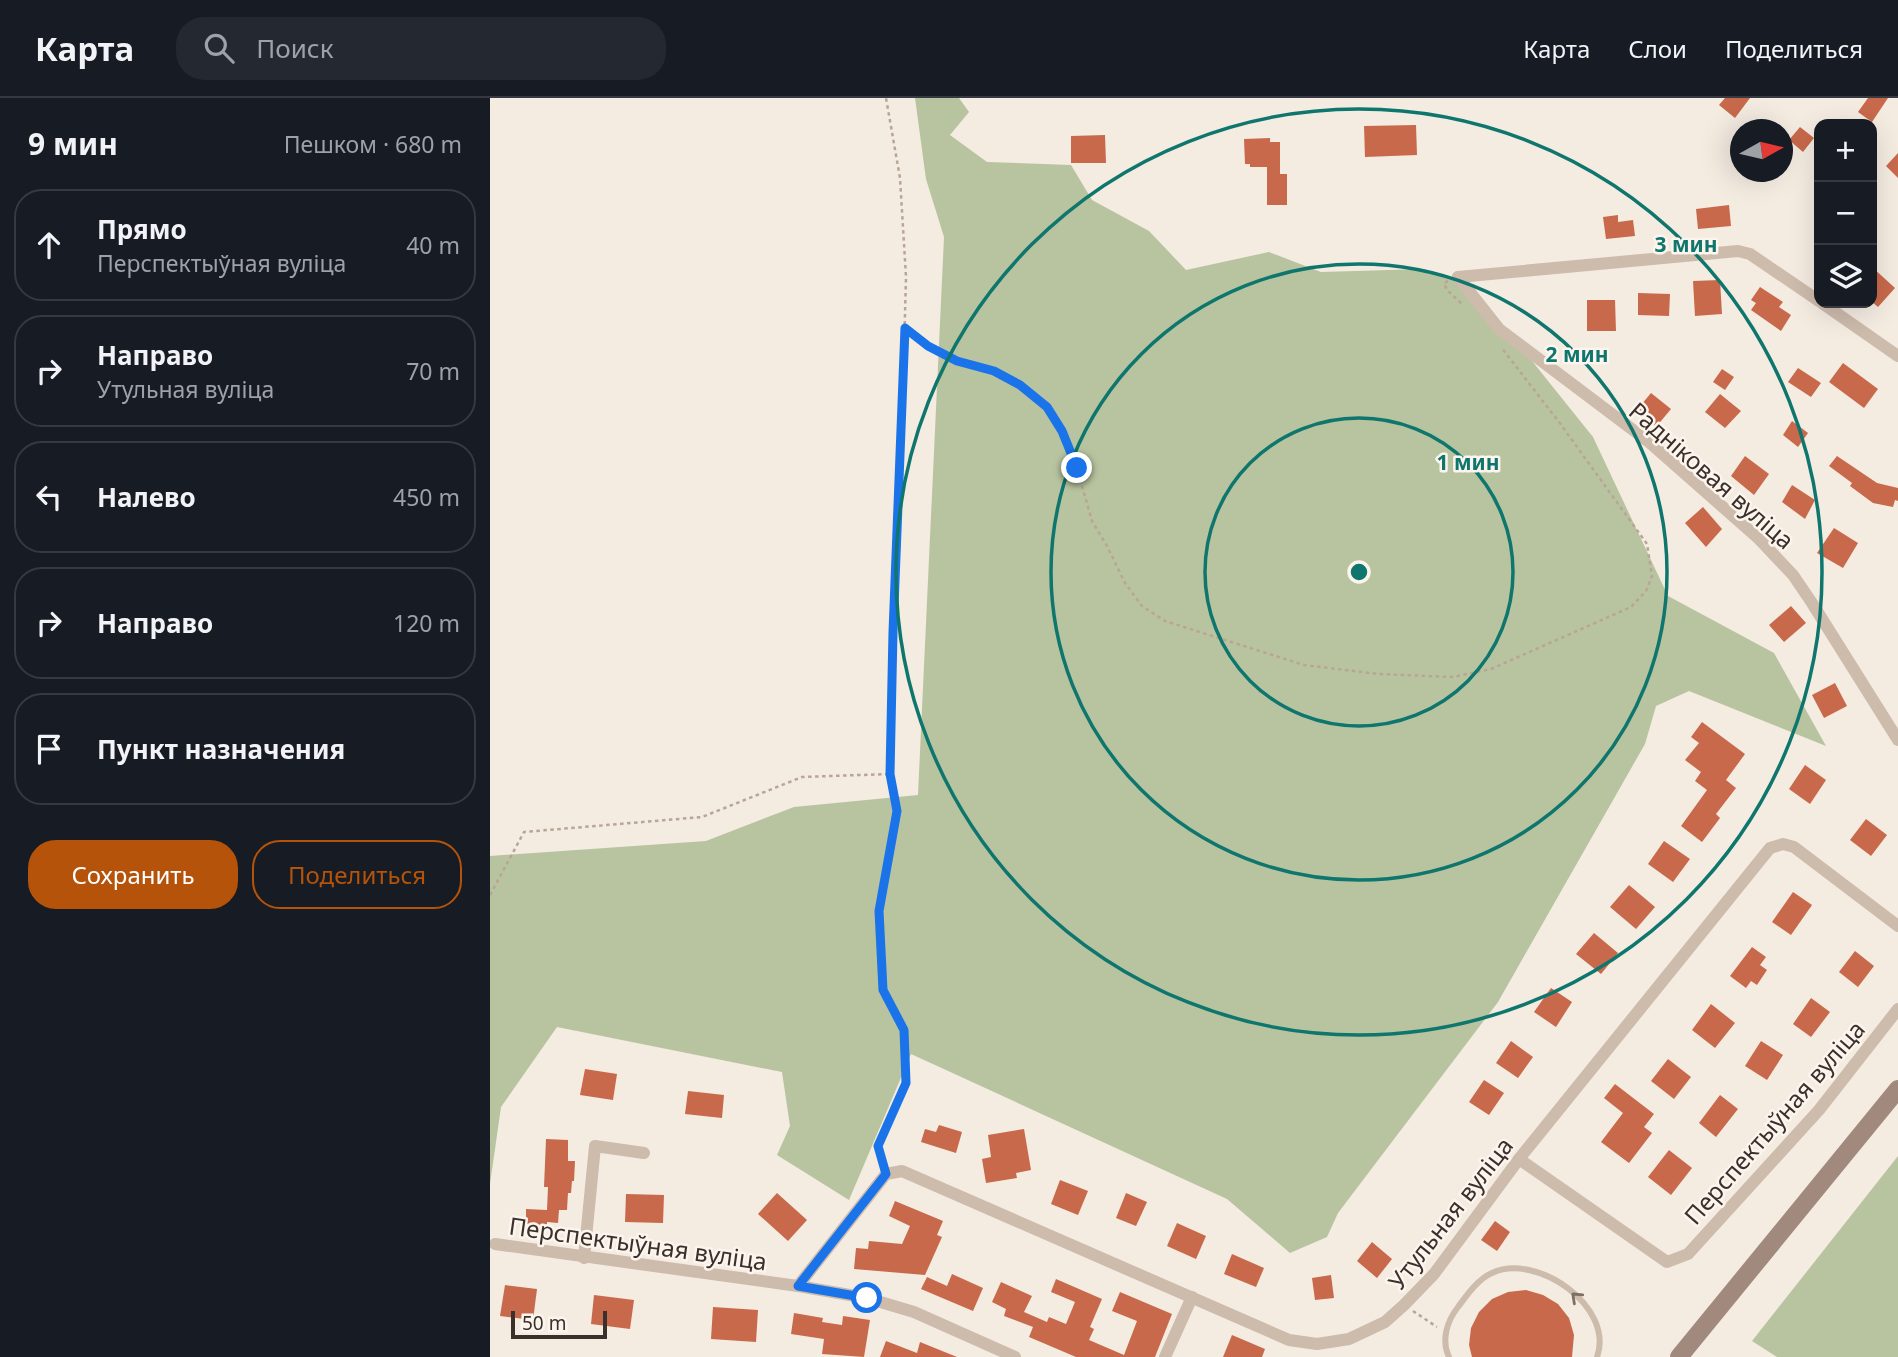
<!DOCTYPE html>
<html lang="ru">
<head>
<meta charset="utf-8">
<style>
	body { margin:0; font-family:"Noto Sans",sans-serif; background:#242831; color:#f1f3f6 }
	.controls { position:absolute; right:21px; top:21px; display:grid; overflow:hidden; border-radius:14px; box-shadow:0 7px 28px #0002 }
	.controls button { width:63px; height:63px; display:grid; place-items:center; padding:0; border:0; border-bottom:2px solid #363941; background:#171b24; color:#f1f3f6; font:35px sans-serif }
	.compass { position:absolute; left:1240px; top:21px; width:63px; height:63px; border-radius:50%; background:#171b24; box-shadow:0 7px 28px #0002; rotate:82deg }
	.scale { position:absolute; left:21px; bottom:18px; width:96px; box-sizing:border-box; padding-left:7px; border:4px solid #3b302b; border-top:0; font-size:19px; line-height:24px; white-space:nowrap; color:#3b302b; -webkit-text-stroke:5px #fbf5ee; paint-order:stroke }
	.stop { position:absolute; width:21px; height:21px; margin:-16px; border:5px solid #1a73e8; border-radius:50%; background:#fff }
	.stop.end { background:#1a73e8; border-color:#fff; box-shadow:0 2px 7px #0008 }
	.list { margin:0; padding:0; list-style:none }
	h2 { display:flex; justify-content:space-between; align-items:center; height:91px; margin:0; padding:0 28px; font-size:30px }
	h2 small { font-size:23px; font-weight:400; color:#9ea1a6 }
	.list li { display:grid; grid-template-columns:46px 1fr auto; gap:21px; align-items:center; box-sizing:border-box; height:112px; margin:0 14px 14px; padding:0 14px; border:2px solid #363941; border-radius:28px }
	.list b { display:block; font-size:26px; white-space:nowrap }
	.list p { margin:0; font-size:23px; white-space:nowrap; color:#9ea1a6 }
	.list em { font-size:23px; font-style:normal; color:#9ea1a6 }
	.actions { display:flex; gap:14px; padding:21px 28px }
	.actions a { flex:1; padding:16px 0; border:2px solid #b45309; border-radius:28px; text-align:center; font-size:24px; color:#b45309 }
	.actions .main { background:#b45309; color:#fff }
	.icon { flex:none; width:38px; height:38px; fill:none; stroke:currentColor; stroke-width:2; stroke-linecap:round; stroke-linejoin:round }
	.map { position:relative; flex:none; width:1408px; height:1259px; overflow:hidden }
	header { display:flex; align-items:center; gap:42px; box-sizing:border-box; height:98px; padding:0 35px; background:#171b24; border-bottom:2px solid #363941 }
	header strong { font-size:33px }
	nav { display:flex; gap:38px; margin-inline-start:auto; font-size:24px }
	.search { width:490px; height:63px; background:#242831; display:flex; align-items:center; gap:18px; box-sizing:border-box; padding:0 24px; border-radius:28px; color:#9ea1a6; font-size:26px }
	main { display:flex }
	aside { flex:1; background:#171b24 }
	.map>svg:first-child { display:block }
	.green { fill:#b8c4a0 }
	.building { fill:#c8694b }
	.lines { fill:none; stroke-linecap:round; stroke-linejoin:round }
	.path { stroke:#b9a596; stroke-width:2.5; stroke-dasharray:3.5 3.5; stroke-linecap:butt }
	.lane { stroke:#cdbbac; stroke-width:6 }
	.street { stroke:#cdbbac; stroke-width:12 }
	.secondary { stroke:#a18a7d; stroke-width:18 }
	.oneway { stroke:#7d6f65 }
	.route { stroke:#1a73e8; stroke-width:9 }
	.ring { fill:none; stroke:#0f766e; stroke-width:3.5 }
	.labels { text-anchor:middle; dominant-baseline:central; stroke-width:5; stroke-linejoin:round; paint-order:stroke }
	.street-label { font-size:24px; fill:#3b302b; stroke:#fbf5ee }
	.centre { fill:#0f766e; stroke:#fbf5ee; stroke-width:3.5 }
	.ring-label { font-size:21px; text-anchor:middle; font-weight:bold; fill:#0f766e; stroke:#fbf5ee; stroke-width:5; stroke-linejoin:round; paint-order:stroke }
</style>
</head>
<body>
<header>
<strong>Карта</strong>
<div class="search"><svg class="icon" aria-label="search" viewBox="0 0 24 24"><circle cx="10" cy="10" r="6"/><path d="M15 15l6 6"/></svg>Поиск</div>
<nav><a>Карта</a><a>Слои</a><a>Поделиться</a></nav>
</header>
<main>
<aside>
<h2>9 мин<small>Пешком · 680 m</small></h2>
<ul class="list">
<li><svg class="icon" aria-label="ahead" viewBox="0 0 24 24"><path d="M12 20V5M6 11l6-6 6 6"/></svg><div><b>Прямо</b><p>Перспектыўная вуліца</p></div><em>40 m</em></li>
<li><svg class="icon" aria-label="right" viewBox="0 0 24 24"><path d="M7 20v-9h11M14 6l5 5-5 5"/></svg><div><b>Направо</b><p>Утульная вуліца</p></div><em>70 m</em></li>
<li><svg class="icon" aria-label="left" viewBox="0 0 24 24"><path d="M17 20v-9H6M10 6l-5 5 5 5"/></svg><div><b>Налево</b></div><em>450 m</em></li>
<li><svg class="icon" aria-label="right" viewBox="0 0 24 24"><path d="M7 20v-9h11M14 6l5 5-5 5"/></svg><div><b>Направо</b></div><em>120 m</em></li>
<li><svg class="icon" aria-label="arrive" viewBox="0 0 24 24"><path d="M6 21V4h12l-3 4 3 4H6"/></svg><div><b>Пункт назначения</b></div></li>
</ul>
<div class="actions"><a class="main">Сохранить</a><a>Поделиться</a></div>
</aside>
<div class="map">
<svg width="1408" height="1259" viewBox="0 0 1408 1259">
	<rect width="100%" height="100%" fill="#f4ebe1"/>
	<!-- green -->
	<g class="green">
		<polygon points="425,0 469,0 479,14 460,37 497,64 581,67 602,102 659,133 696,172 779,154 831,174 934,171 981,187 1103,339 1178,498 1284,555 1336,648 1199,593 1166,608 1155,646 1008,904 848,1115 837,1139 800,1155 737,1101 421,956 359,1102 287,1057 300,1028 292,974 67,929 11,1009 0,1086 0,758 216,743 304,709 428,697 454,139 436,81"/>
		<polygon points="1408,1058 1408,1259 1287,1259 1262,1243"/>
	</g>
	<!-- building -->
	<g class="building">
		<polygon points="1235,0 1260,0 1245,20 1229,7"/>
		<polygon points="1378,0 1398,0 1382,24 1368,14"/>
		<polygon points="926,27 927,57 875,59 874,28"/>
		<polygon points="1310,29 1324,40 1313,54 1299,42"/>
		<polygon points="615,37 616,65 581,65 581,38"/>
		<polygon points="780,40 780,44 790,44 790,76 797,76 797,107 777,107 777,69 760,69 760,66 755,66 754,41"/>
		<polygon points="1408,55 1408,80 1396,68"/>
		<polygon points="1239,107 1241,128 1208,131 1206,111"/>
		<polygon points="1128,117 1128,124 1143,122 1145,138 1116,141 1113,119"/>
		<polygon points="1382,169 1405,190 1388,209 1382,204"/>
		<polygon points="1230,182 1232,216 1205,218 1203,183"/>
		<polygon points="1270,189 1293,204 1289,209 1301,217 1291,233 1261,212 1266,205 1261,202"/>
		<polygon points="1148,195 1180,196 1179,218 1148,217"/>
		<polygon points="1097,202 1125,202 1126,233 1097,233"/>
		<polygon points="1353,265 1388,291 1374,310 1339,284"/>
		<polygon points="1308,270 1331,285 1321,299 1298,284"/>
		<polygon points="1232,271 1244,279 1235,292 1223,284"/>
		<polygon points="1161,295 1181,311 1166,329 1146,313"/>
		<polygon points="1230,296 1251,313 1235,330 1215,314"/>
		<polygon points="1302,323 1318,335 1308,349 1293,337"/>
		<polygon points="1255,358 1279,376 1264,397 1241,378"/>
		<polygon points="1347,358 1387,385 1408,390 1408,403 1405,402 1403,409 1383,405 1360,388 1362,385 1339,368"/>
		<polygon points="1302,387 1325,402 1315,421 1292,404"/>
		<polygon points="1213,409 1232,431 1216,449 1195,425"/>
		<polygon points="1344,430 1368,445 1353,470 1327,455"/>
		<polygon points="1301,508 1316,525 1294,544 1279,527"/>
		<polygon points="1345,585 1357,608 1334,620 1322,597"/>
		<polygon points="1212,624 1255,656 1236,682 1246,690 1226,716 1230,720 1212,744 1191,728 1217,692 1205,683 1211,674 1195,662 1209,645 1201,639"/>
		<polygon points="1315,667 1336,682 1320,706 1299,691"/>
		<polygon points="1376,721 1397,737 1381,758 1360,742"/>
		<polygon points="1174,743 1200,761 1183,784 1158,766"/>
		<polygon points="1139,787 1165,809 1146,831 1120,809"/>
		<polygon points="1303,794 1322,807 1301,837 1282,824"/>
		<polygon points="1104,835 1128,855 1111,876 1086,856"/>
		<polygon points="1262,849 1276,859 1270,867 1277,872 1267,887 1261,883 1256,890 1240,878"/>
		<polygon points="1365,853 1384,868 1368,889 1349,874"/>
		<polygon points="1061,890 1082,904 1066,929 1044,914"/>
		<polygon points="1321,900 1340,914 1321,939 1303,926"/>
		<polygon points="1221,906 1245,925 1225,950 1202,932"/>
		<polygon points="1021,943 1043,959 1028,980 1006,965"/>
		<polygon points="1271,943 1293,957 1277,982 1255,968"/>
		<polygon points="1178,961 1201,979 1184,1001 1161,983"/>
		<polygon points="95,971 127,976 123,1002 90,997"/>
		<polygon points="994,982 1014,995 999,1017 979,1004"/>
		<polygon points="1125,986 1164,1016 1154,1029 1162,1035 1139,1065 1111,1044 1133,1015 1114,1000"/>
		<polygon points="198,993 234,997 232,1020 195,1016"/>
		<polygon points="1230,997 1248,1011 1226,1039 1209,1025"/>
		<polygon points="449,1027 472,1034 466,1055 431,1044 435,1031 446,1034"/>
		<polygon points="534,1031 541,1072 526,1075 527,1080 496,1085 492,1061 501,1059 498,1037"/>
		<polygon points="56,1041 78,1042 78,1063 85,1063 84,1083 82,1083 81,1095 78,1095 77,1112 69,1112 68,1125 57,1124 57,1127 36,1126 36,1111 57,1112 58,1089 54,1089"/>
		<polygon points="1179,1052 1202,1070 1181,1097 1158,1079"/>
		<polygon points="570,1082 598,1093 588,1117 561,1106"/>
		<polygon points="287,1095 317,1122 298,1143 268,1116"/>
		<polygon points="636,1095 657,1104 646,1128 626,1120"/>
		<polygon points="136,1096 174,1097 173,1125 135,1124"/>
		<polygon points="405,1103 453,1123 447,1137 452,1139 435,1177 364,1171 366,1150 378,1151 379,1143 412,1146 420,1128 399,1118"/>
		<polygon points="1005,1123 1020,1134 1007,1153 991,1142"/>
		<polygon points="687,1125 716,1138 706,1161 677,1148"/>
		<polygon points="882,1144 902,1161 887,1180 867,1163"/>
		<polygon points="742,1156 774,1170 766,1189 734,1176"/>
		<polygon points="462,1176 493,1190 483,1213 431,1191 437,1179 457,1188"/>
		<polygon points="841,1177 844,1200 825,1202 822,1180"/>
		<polygon points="566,1181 612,1201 600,1229 604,1231 599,1242 634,1257 647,1223 622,1213 630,1194 682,1216 665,1259 586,1259 539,1239 543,1229 514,1218 516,1211 502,1204 511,1184 542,1198 534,1214 557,1224 559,1219 576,1226 585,1204 561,1194"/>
		<polygon points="15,1187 47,1191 43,1222 10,1218"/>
		<polygon points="1036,1192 1053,1197 1068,1206 1079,1220 1084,1237 1082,1259 982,1259 979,1247 981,1230 989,1214 1002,1201 1018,1194"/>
		<polygon points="104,1197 144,1202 140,1231 101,1226"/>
		<polygon points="223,1209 268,1212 266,1244 221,1241"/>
		<polygon points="304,1215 333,1220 332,1224 352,1227 353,1218 380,1222 374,1259 332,1256 334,1241 301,1236"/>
		<polygon points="742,1237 775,1251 772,1259 733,1259"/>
		<polygon points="396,1243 427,1255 430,1244 467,1259 390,1259"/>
	</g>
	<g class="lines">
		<!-- path -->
		<g class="path">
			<polyline points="958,183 954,185 957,192 973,207"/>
			<polyline points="414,230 438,248 467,263 504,273 530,287 557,309 572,333 587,370 602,423 617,448 635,485 652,508 675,523 814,567 888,576 963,579 1001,571 1141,509 1156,493 1162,478 1157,446 1069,324 1011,249"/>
			<polyline points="0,797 34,734 212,719 312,679 400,676"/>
			<polyline points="393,1066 388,1048 416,985 414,932 393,892 389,813 407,713 400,676 403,534 411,363 416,179 410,80 396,0"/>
			<polyline points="923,1213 947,1229"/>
		</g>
		<!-- lane -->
		<path class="lane" d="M959,1259C951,1242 957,1223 968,1209C977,1197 988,1181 1002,1175C1047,1154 1125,1209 1107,1259"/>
		<!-- street -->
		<g class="street">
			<polyline points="968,179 1009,231 1159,344 1268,440 1303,477 1322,505 1408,642"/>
			<polyline points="968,179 1248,153 1260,156 1329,203"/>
			<polyline points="1332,205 1408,258"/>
			<polyline points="1029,1061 1177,1164 1198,1156 1329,1012 1408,911"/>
			<polyline points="5,1146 308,1188 377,1200 424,1214 525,1259"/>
			<polyline points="94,1160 105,1048 154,1055"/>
			<polyline points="308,1188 396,1076 412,1073 799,1242 827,1246 859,1241 895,1224 914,1207 944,1176 1029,1061 1280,750 1293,746 1304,749 1408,828"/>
			<polyline points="675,1259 702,1199"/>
		</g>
		<!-- secondary -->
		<polyline class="secondary" points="1189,1259 1408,991"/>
	</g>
	<!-- one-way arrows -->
	<defs><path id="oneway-chevron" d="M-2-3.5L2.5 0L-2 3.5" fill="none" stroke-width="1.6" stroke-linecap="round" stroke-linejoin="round" transform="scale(1.75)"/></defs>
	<use class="oneway" href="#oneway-chevron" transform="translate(1086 1199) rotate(-137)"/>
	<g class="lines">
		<!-- route -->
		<polyline class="route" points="377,1200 308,1188 396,1076 388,1048 416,985 414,932 393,892 389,813 407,713 400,676 403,534 415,230 438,248 467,263 504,273 530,287 557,309 572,333 587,370"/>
	</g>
	<!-- distance rings -->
	<g class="ring">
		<circle cx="869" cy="474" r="154"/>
		<circle cx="869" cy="474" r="308"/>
		<circle cx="869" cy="474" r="463"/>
	</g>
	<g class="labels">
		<!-- street labels -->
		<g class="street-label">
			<text transform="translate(1222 377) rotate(41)">Радніковая вуліца</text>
			<text transform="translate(1284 1024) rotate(-49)">Перспектыўная вуліца</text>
			<text transform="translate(960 1115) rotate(-52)">Утульная вуліца</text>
			<text transform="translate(148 1145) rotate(8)">Перспектыўная вуліца</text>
		</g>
	</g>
	<circle cx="869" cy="474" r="10" class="centre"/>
	<g class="ring-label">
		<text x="1196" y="154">3 мин</text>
		<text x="1087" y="264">2 мин</text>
		<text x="978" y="372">1 мин</text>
	</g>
</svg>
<div class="controls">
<button>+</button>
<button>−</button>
<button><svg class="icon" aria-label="layers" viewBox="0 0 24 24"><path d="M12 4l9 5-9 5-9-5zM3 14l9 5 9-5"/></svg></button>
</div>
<svg class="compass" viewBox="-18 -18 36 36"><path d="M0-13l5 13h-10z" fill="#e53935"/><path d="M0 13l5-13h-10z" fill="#9ea1a6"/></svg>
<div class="scale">50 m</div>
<div class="stop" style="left:377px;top:1200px"></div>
<div class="stop end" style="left:587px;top:370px"></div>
</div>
</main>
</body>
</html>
